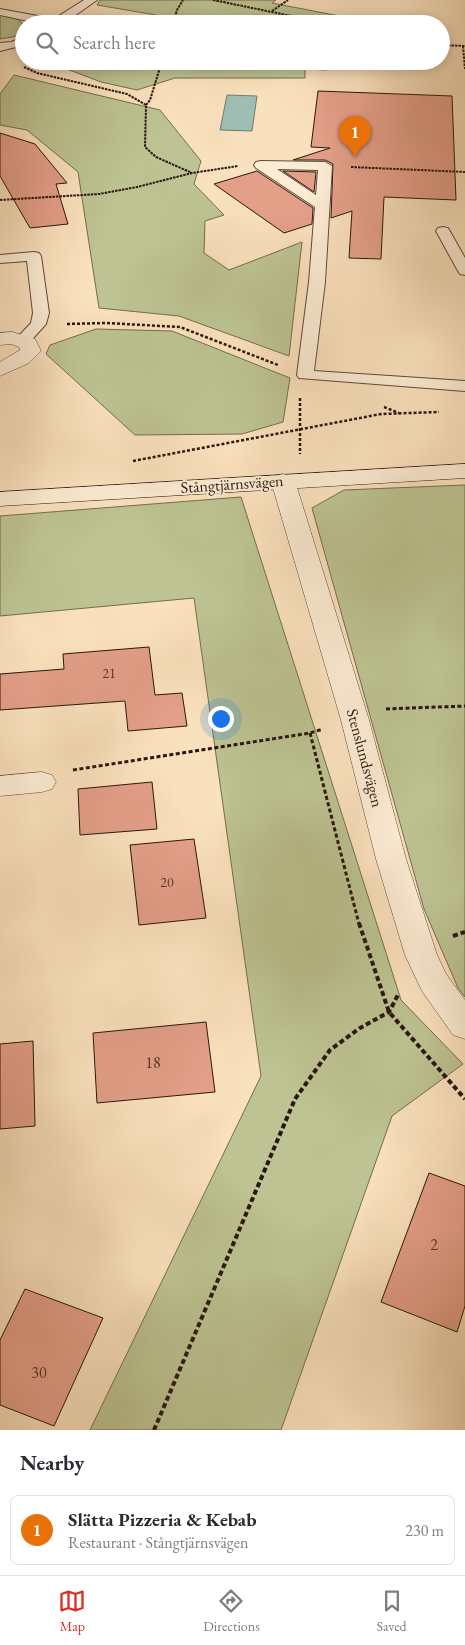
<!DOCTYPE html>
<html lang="en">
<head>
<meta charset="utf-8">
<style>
	body { margin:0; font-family:"EB Garamond",serif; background:#f2f2f3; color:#2b2b33 }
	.you { position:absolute; left:220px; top:718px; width:18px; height:18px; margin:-12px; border:4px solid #fff; border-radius:50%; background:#1a73e8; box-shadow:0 0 0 8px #1a73e833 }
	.badge { display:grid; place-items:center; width:32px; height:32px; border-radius:50%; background:#d93025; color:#fff; font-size:16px; font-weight:700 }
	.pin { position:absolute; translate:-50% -41px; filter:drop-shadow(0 1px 2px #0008) }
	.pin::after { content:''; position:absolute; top:26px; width:18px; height:15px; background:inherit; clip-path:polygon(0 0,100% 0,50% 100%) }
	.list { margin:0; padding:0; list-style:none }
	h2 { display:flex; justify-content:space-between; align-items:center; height:65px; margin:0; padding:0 20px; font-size:21px }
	h2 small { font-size:16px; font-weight:400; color:#7c7c81 }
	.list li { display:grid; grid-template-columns:32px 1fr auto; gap:15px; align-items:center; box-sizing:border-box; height:70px; margin:0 10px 10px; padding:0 10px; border:1px solid #e1e1e2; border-radius:8px }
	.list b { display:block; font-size:19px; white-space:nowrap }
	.list p { margin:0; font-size:16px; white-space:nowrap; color:#7c7c81 }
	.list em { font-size:16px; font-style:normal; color:#7c7c81 }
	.icon { flex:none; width:28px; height:28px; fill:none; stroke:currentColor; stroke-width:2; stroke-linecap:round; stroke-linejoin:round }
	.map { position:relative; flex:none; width:465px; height:1430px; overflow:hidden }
	.search { position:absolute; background:#fff; box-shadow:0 2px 12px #0003; left:15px; right:15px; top:15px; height:55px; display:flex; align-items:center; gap:12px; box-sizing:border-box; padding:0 18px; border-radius:28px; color:#7c7c81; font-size:19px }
	.sheet { height:145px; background:#fff }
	nav { display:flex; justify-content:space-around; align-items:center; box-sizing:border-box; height:70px; border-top:1px solid #e1e1e2; background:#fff; font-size:14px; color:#7c7c81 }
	nav a { display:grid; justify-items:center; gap:2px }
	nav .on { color:#d93025 }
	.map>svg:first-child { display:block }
	.green { fill:#bdc392; stroke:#746c50 }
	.water { fill:#9ebdb3; stroke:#707a71 }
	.building { fill:#e49f89; stroke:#2a160e }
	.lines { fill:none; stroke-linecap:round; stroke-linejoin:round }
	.lane-casing { stroke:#5e493a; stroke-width:2 }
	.street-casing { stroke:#5e493a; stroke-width:1 }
	.secondary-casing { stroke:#2a160e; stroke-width:1 }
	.path-far3 { stroke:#2a160e; stroke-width:2; stroke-dasharray:2.5 1; stroke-linecap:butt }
	.path-far2 { stroke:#2a160e; stroke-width:2.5; stroke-dasharray:3 2; stroke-linecap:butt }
	.path-far1 { stroke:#2a160e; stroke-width:3; stroke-dasharray:4 2.5; stroke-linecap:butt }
	.path { stroke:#2a160e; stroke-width:4; stroke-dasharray:5 3; stroke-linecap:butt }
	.lane { fill:#fcecd4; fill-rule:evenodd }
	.street { fill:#fcecd4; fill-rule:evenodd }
	.secondary { fill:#fcecd4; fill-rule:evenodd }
	.labels { text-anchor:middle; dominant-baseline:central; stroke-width:4; stroke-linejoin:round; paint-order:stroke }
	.number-label { font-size:14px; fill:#58382d }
	.street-label { font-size:16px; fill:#2a160e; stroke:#fcecd4 }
	.near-number-label { font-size:16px; fill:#58382d }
</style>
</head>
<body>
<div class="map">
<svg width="465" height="1430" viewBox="0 0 465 1430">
	<rect width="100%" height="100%" fill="#fae1bd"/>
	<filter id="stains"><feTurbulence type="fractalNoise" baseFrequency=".004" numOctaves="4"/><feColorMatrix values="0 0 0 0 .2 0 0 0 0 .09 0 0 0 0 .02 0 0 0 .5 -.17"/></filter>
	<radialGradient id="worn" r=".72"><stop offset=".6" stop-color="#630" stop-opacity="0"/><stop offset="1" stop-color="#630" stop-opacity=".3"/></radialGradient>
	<!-- green -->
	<g class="green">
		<polygon points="100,0 276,0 272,3 381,24 148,24 156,15 97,5"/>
		<polygon points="0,15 15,17 24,25 24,35 0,39"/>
		<polygon points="46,61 104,65 108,61 329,61 327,70 305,69 305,78 175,78 137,90 101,82"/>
		<polygon points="14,75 160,110 201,161 194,184 224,215 205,221 204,253 229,270 302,242 289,356 179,316 99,308 78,172 27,130 0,125 0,94"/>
		<polygon points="96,329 172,331 290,378 283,422 242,434 135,435 46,354 50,345"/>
		<polygon points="465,485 465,997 458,988 424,909 312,508 344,490"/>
		<polygon points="241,497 401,1000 463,1064 392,1116 281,1430 90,1430 261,1076 194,598 0,616 0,516"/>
	</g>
	<!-- water -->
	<polygon class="water" points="227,95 257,96 252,131 220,130"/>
	<!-- building -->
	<g class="building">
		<polygon points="318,91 452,96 456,200 384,197 381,259 349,258 352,211 331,218 333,164 325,160 293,160 330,148 311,147"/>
		<polygon points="0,133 35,144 67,183 56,184 68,224 30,228 0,176"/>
		<polygon points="257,171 313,208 312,224 284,233 214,184"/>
		<polygon points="283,171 316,172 314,192"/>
		<polygon points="149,647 155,695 182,693 187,726 128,731 125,701 0,710 0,674 64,669 63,654"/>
		<polygon points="152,782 157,829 80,835 78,789"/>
		<polygon points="194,839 206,918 139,925 130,845"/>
		<polygon points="206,1022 215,1092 97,1103 93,1033"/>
		<polygon points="33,1041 35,1126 0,1129 0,1044"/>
		<polygon points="429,1173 465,1186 465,1306 457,1332 381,1302"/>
		<polygon points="25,1289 103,1318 54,1426 0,1405 0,1340"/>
	</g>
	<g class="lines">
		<defs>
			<g id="lane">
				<polygon points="84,0 97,0 63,24 42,24 0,15 0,9 54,19"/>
				<polygon points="24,37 24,45 0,51 0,43 11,42"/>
				<path d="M261,161L325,162L332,166L325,282L314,371L465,381V391L299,378L297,375L309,282L315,207L256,168L254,165L256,162ZM277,169L318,170L316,195Z"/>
				<polygon points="443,227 448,228 465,258 465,275 460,274 458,271 436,231 438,228"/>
				<polygon points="34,252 39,253 41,256 49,313 46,324 28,344 16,344 14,341 31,323 33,313 27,261 0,263 0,255"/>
			</g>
			<g id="street">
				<polygon points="12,332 35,339 41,351 29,363 0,376 0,362 20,350 19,347 11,344 0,345 0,333"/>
				<polygon points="283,474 291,476 295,481 369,720 406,859 437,955 446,974 465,1000 465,1039 453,1035 422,991 405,955 376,859 341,720 271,481 275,476"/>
				<polygon points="42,772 52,775 56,782 52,789 42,792 0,796 0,776"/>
			</g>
			<polygon id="secondary" points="465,464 465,478 0,506 0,492"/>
		</defs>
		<!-- lane casing -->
		<use href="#lane" class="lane-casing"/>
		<!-- street casing -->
		<use href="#street" class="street-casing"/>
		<!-- secondary casing -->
		<use href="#secondary" class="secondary-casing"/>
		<!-- path-far3 -->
		<g class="path-far3">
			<polyline points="213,0 331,24"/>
			<polyline points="272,11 288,0"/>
			<polyline points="173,24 177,10 183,0"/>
			<polyline points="441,45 465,46"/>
			<polyline points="463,46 465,69"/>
			<polyline points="24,67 37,73 127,94 146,105 145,147 156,157 192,173"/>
			<polyline points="146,105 150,100 162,61"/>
			<polyline points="351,167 465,172"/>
			<polyline points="0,200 99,194 137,187 192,173 238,166"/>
		</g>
		<!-- path-far2 -->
		<g class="path-far2">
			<polyline points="67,324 106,323 180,327 278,365"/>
			<polyline points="300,398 300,454"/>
			<polyline points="384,407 399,413"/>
			<polyline points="133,461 381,414 439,412"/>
		</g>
		<!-- path-far1 -->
		<g class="path-far1">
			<polyline points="386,709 465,706"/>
			<polyline points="310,733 359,924"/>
			<polyline points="73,770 310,733 323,729"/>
		</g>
		<!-- path -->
		<g class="path">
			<polyline points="359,923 389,1012 465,1099"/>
			<polyline points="453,936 465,932"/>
			<polyline points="154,1430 295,1099 330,1050 360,1028 389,1012 399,993"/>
		</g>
		<!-- lane -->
		<use href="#lane" class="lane"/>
		<!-- street -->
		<use href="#street" class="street"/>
		<!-- secondary -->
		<use href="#secondary" class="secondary"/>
	</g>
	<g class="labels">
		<!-- number labels -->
		<g class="number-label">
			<text x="109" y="673">21</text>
			<text x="167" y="882">20</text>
		</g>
		<!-- street labels -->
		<g class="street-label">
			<text transform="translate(232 484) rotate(-4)">Stångtjärnsvägen</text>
			<text transform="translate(365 758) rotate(75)">Stenslundsvägen</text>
		</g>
		<!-- near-number labels -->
		<g class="near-number-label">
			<text x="153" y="1062">18</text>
			<text x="434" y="1244">2</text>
			<text x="39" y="1372">30</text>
		</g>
	</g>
	<rect width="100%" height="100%" filter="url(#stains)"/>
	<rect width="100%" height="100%" fill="url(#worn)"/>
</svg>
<div class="you"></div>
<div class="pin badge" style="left:355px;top:157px;background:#e8710a">1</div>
<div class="search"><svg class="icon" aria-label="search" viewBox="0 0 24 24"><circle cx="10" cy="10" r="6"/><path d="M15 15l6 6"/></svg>Search here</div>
</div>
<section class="sheet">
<h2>Nearby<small></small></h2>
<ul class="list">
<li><span class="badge" style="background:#e8710a">1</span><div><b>Slätta Pizzeria &amp; Kebab</b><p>Restaurant · Stångtjärnsvägen</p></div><em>230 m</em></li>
</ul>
</section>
<nav>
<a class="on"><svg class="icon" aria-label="map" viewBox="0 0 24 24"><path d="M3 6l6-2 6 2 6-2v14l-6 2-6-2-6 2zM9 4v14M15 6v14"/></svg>Map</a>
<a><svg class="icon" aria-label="directions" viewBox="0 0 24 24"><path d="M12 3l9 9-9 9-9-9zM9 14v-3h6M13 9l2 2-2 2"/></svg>Directions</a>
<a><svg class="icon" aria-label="saved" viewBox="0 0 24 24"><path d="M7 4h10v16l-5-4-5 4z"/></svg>Saved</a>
</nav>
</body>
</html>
